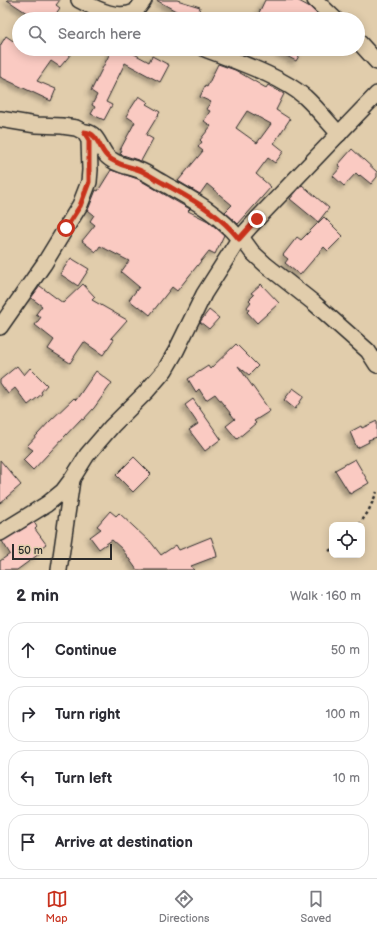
<!DOCTYPE html>
<html lang="en">
<head>
<meta charset="utf-8">
<style>
	body { margin:0; font-family:"Balsamiq Sans",sans-serif; background:#f2f2f3; color:#2b2b33 }
	.controls { position:absolute; right:12px; bottom:12px; display:grid; overflow:hidden; border-radius:8px; box-shadow:0 2px 10px #0003 }
	.controls button { width:36px; height:36px; display:grid; place-items:center; padding:0; border:0; border-bottom:1px solid #e1e1e2; background:#fff; color:#2b2b33; font:20px sans-serif }
	.scale { position:absolute; left:12px; bottom:10px; width:100px; box-sizing:border-box; padding-left:4px; border:2px solid #2b2b2b; border-top:0; font-size:11px; line-height:14px; white-space:nowrap; color:#2b2b2b; -webkit-text-stroke:3px #e1cdac; paint-order:stroke }
	.stop { position:absolute; width:12px; height:12px; margin:-9px; border:3px solid #c8321e; border-radius:50%; background:#fff }
	.stop.end { background:#c8321e; border-color:#fff; box-shadow:0 1px 4px #0008 }
	.list { margin:0; padding:0; list-style:none }
	h2 { display:flex; justify-content:space-between; align-items:center; height:52px; margin:0; padding:0 16px; font-size:17px }
	h2 small { font-size:13px; font-weight:400; color:#7c7c81 }
	.list li { display:grid; grid-template-columns:26px 1fr auto; gap:12px; align-items:center; box-sizing:border-box; height:56px; margin:0 8px 8px; padding:0 8px; border:1px solid #e1e1e2; border-radius:16px }
	.list b { display:block; font-size:15px; white-space:nowrap }
	.list em { font-size:13px; font-style:normal; color:#7c7c81 }
	.icon { flex:none; width:22px; height:22px; fill:none; stroke:currentColor; stroke-width:2; stroke-linecap:round; stroke-linejoin:round }
	.map { position:relative; flex:none; width:377px; height:570px; overflow:hidden }
	.search { position:absolute; background:#fff; box-shadow:0 2px 10px #0003; left:12px; right:12px; top:12px; height:44px; display:flex; align-items:center; gap:10px; box-sizing:border-box; padding:0 14px; border-radius:22px; color:#7c7c81; font-size:15px }
	.sheet { height:308px; background:#fff }
	nav { display:flex; justify-content:space-around; align-items:center; box-sizing:border-box; height:56px; border-top:1px solid #e1e1e2; background:#fff; font-size:11px; color:#7c7c81 }
	nav a { display:grid; justify-items:center; gap:2px }
	nav .on { color:#c8321e }
	.map>svg:first-child { display:block }
	.building { fill:#facac2; stroke:#2b2b2b; fill-rule:evenodd; filter:url(#shadow) }
	.lines { fill:none; stroke-linecap:round; stroke-linejoin:round }
	.minor-casing { stroke:#2b2b2b; stroke-width:18 }
	.path { stroke:#2b2b2b; stroke-width:2.5; stroke-dasharray:3 3; stroke-linecap:butt }
	.minor { stroke:#e1cdac; stroke-width:15 }
	.route { stroke:#c8321e; stroke-width:5 }
</style>
</head>
<body>
<div class="map">
<svg width="377" height="570" viewBox="0 0 377 570">
	<defs>
		<filter id="shadow"><feDropShadow dx="-3.5" dy="3.5" stdDeviation="2" flood-color="#0004"/></filter>
	</defs>
	<rect width="100%" height="100%" fill="#e1cdac"/>
	<filter id="ink" filterUnits="userSpaceOnUse"><feTurbulence type="fractalNoise" baseFrequency=".025" numOctaves="2"/><feDisplacementMap in="SourceGraphic" scale="8" xChannelSelector="R" yChannelSelector="G"/><feConvolveMatrix kernelMatrix="1 2 1 2 8 2 1 2 1" color-interpolation-filters="sRGB"/></filter>
	<g filter="url(#ink)">
		<!-- building -->
		<g class="building">
			<polygon points="7,0 60,0 56,5 60,8 52,19 36,19"/>
			<polygon points="156,0 177,0 200,7 197,19 184,19 185,16"/>
			<polygon points="265,0 297,0 310,7 322,19 256,19"/>
			<polygon points="6,36 19,45 19,49 64,49 71,54 60,67 51,61 37,81 56,89 51,101 0,77 0,46"/>
			<polygon points="112,49 125,49 149,62 152,56 169,65 160,82 125,63 106,102 112,105 104,120 91,114 95,107 92,105 97,95 91,91"/>
			<polygon points="274,49 303,49 296,61"/>
			<path d="M218,64L235,70L266,88L268,85L284,94L276,110L290,119L274,143L284,151L275,163L268,158L256,174L271,187L238,224L225,212L232,205L207,184L200,194L178,181L203,151L198,147L202,142L200,140L211,126L204,121L210,111L206,109L211,102L200,97L205,86L207,87ZM247,111L271,124L257,143L236,128Z"/>
			<polygon points="139,96 148,102 146,104 160,112 146,135 153,139 141,161 120,154 122,150 120,150 135,122 126,116"/>
			<polygon points="352,149 377,172 377,177 371,184 360,175 359,176 356,173 344,186 333,176 341,167 338,165"/>
			<polygon points="111,170 138,179 179,203 190,209 188,211 208,221 224,235 215,254 209,251 177,291 172,287 150,315 139,306 138,307 129,300 139,287 121,272 129,261 100,246 96,252 82,241 95,225 90,221 94,215 88,210 96,190 98,191"/>
			<polygon points="302,185 329,208 318,222 290,199"/>
			<polygon points="324,217 343,236 328,251 324,247 300,275 285,263 288,259 283,255 297,237 301,240"/>
			<polygon points="71,258 89,269 78,286 60,274"/>
			<polygon points="83,284 95,297 92,300 127,320 111,338 114,339 103,355 84,342 70,363 48,349 54,340 35,325 41,317 36,314 42,306 31,298 40,286 63,303"/>
			<polygon points="261,284 279,303 257,323 247,312 249,310 247,307 251,302 249,300 254,295 251,293"/>
			<polygon points="209,310 219,318 209,329 200,322"/>
			<polygon points="236,344 258,366 249,375 238,366 270,411 254,421 256,423 237,439 226,426 235,419 215,394 206,400 199,389 196,392 188,379 208,366 210,369"/>
			<polygon points="17,366 24,375 30,368 47,385 41,392 42,394 28,405 15,388 8,394 0,383 0,380"/>
			<polygon points="96,371 112,383 94,408 83,420 81,419 33,470 23,460 33,450 27,446 49,422 74,398 76,400"/>
			<polygon points="293,388 304,396 295,409 284,400"/>
			<polygon points="193,399 221,439 205,451 189,430 198,424 185,405"/>
			<polygon points="377,421 377,437 368,440 369,442 357,448 350,432 361,426 362,428"/>
			<polygon points="134,457 151,474 133,492 116,475"/>
			<polygon points="355,459 369,483 350,494 335,470"/>
			<polygon points="0,460 21,485 0,503"/>
			<polygon points="110,511 116,516 119,513 149,541 150,541 161,555 176,545 179,550 211,537 216,551 217,557 212,558 191,566 194,570 137,570 122,549 112,540 99,549 90,537 101,529 97,526"/>
			<polygon points="34,522 37,527 35,529 46,544 37,551 39,554 17,570 0,570 0,561 10,554 2,541"/>
		</g>
		<g class="lines">
			<defs>
				<g id="minor">
					<path d="M79,0C97,9 115,20 135,12L144,0"/>
					<polyline points="315,0 335,19"/>
					<polyline points="358,41 377,62"/>
					<path d="M205,49C235,61 281,76 305,97C317,108 328,122 339,134"/>
					<polyline points="0,119 36,125 62,126 76,128 84,132 89,140 90,170 89,182 80,205 44,264 0,327"/>
					<path d="M86,132C97,133 100,148 106,155C108,158 112,160 115,162C123,166 131,167 139,170C147,173 155,179 163,183C191,199 219,213 239,239"/>
					<polyline points="241,237 252,252 266,265 314,303 368,351 377,365"/>
					<polyline points="0,533 47,504 63,491 72,479 87,455 112,426 146,392 165,370 176,351 204,294 239,239 257,219 377,94"/>
					<polyline points="59,570 72,480"/>
				</g>
			</defs>
			<!-- minor casing -->
			<use href="#minor" class="minor-casing"/>
			<!-- path -->
			<g class="path">
				<polyline points="359,525 368,512 377,492"/>
				<polyline points="329,551 332,549"/>
			</g>
			<!-- minor -->
			<use href="#minor" class="minor"/>
		</g>
	</g>
	<g class="lines" filter="url(#ink)">
		<!-- route -->
		<path class="route" d="M66,228L80,206L89,182V140L84,132C98,133 98,146 106,155C108,158 112,160 116,162C123,166 131,167 139,170C147,173 155,179 163,183C191,199 219,213 239,239L257,219"/>
	</g>
</svg>
<div class="controls">
<button><svg class="icon" aria-label="locate" viewBox="0 0 24 24"><circle cx="12" cy="12" r="6"/><path d="M12 2v4M12 18v4M2 12h4M18 12h4"/></svg></button>
</div>
<div class="scale">50 m</div>
<div class="stop" style="left:66px;top:228px"></div>
<div class="stop end" style="left:257px;top:219px"></div>
<div class="search"><svg class="icon" aria-label="search" viewBox="0 0 24 24"><circle cx="10" cy="10" r="6"/><path d="M15 15l6 6"/></svg>Search here</div>
</div>
<section class="sheet">
<h2>2 min<small>Walk · 160 m</small></h2>
<ul class="list">
<li><svg class="icon" aria-label="ahead" viewBox="0 0 24 24"><path d="M12 20V5M6 11l6-6 6 6"/></svg><div><b>Continue</b></div><em>50 m</em></li>
<li><svg class="icon" aria-label="right" viewBox="0 0 24 24"><path d="M7 20v-9h11M14 6l5 5-5 5"/></svg><div><b>Turn right</b></div><em>100 m</em></li>
<li><svg class="icon" aria-label="left" viewBox="0 0 24 24"><path d="M17 20v-9H6M10 6l-5 5 5 5"/></svg><div><b>Turn left</b></div><em>10 m</em></li>
<li><svg class="icon" aria-label="arrive" viewBox="0 0 24 24"><path d="M6 21V4h12l-3 4 3 4H6"/></svg><div><b>Arrive at destination</b></div></li>
</ul>
</section>
<nav>
<a class="on"><svg class="icon" aria-label="map" viewBox="0 0 24 24"><path d="M3 6l6-2 6 2 6-2v14l-6 2-6-2-6 2zM9 4v14M15 6v14"/></svg>Map</a>
<a><svg class="icon" aria-label="directions" viewBox="0 0 24 24"><path d="M12 3l9 9-9 9-9-9zM9 14v-3h6M13 9l2 2-2 2"/></svg>Directions</a>
<a><svg class="icon" aria-label="saved" viewBox="0 0 24 24"><path d="M7 4h10v16l-5-4-5 4z"/></svg>Saved</a>
</nav>
</body>
</html>
